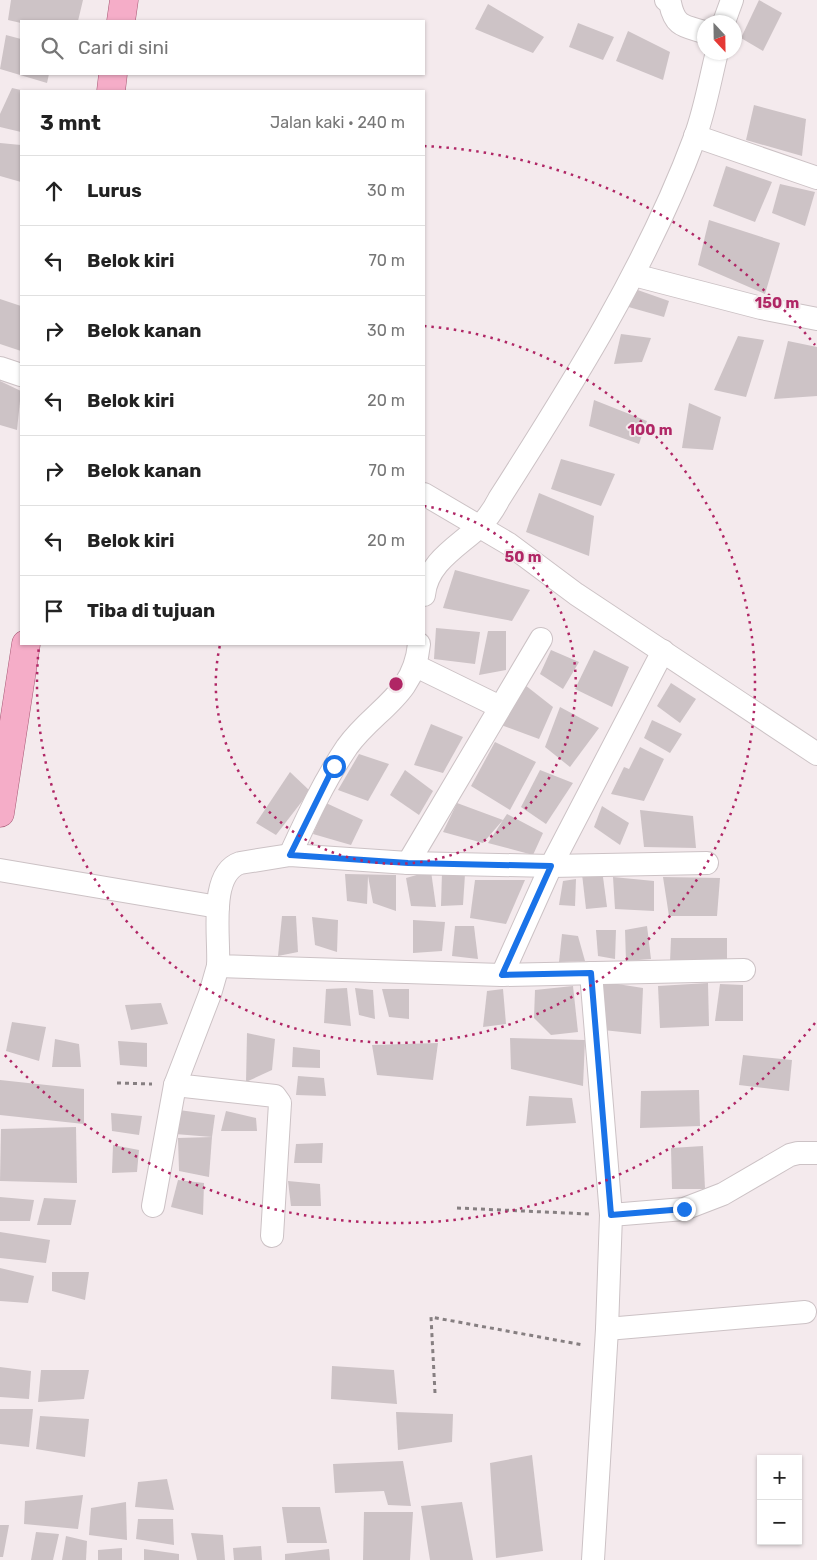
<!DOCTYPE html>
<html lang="id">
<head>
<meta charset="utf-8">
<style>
	body { margin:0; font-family:Rubik,sans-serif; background:#f6f6f6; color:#222 }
	.controls { position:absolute; right:15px; bottom:15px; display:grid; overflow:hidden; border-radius:0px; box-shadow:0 1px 4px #0004 }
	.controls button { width:45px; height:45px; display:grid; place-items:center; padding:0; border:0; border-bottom:1px solid #e0e0e0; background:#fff; color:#222; font:25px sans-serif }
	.compass { position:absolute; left:697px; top:15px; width:45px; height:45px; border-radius:50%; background:#fff; box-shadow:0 1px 4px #0004; rotate:158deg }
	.stop { position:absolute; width:15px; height:15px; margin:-11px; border:4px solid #1a73e8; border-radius:50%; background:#fff }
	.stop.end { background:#1a73e8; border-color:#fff; box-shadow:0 1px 5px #0008 }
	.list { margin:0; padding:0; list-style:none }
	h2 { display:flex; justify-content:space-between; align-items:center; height:65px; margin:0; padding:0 20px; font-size:21px }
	h2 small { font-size:16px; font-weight:400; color:#767676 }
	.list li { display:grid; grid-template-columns:32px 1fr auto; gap:15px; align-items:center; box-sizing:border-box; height:70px; padding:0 20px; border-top:1px solid #e0e0e0 }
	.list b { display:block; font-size:19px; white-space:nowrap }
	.list em { font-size:16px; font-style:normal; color:#767676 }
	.icon { flex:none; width:28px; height:28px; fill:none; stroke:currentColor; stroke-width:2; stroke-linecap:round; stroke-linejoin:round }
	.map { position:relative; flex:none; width:817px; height:1560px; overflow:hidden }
	.search { position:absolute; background:#fff; box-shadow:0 1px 4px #0004; left:20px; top:20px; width:405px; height:55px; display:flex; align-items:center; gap:12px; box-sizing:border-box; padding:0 18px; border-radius:0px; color:#767676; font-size:19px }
	.panel { position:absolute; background:#fff; box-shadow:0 1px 4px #0004; left:20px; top:90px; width:405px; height:555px; border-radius:0px }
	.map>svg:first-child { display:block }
	.building { fill:#cdc3c6 }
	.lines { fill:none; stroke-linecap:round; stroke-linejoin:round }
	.street-casing { stroke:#ccc2c5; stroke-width:24 }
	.primary-casing { stroke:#a65874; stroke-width:29 }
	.path { stroke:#867f81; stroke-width:3; stroke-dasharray:4 4; stroke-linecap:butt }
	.street { stroke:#fff; stroke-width:22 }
	.primary { stroke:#f5adc8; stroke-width:28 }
	.route { stroke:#1a73e8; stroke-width:6 }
	.ring { fill:none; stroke:#b02665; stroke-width:2.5; stroke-dasharray:2.5 5 }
	.centre { fill:#b02665; stroke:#f4eaed; stroke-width:2.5 }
	.ring-label { font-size:15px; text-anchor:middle; font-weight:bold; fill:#b02665; stroke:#f4eaed; stroke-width:4; stroke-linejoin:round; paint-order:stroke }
</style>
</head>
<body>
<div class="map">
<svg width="817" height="1560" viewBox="0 0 817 1560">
	<rect width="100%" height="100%" fill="#f4eaed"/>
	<!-- building -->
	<g class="building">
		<polygon points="11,0 83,0 78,21 21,21 21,23 8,20"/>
		<polygon points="759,0 782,13 763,51 741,38"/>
		<polygon points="488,4 544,37 533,53 475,29"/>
		<polygon points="578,23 614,37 603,60 569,47"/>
		<polygon points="628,31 670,52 663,80 616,61"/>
		<polygon points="6,35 21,39 21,74 49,74 47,83 0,69"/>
		<polygon points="12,88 21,90 21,132 0,127 0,114"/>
		<polygon points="754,105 806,119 802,156 746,140"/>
		<polygon points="0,143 21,145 21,182 0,176"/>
		<polygon points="726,166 772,182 755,222 713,206"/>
		<polygon points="780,184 815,192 805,226 772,213"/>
		<polygon points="709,220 780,243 765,294 698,265"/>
		<polygon points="632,288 669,301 664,317 625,306"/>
		<polygon points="0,299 21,306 21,351 0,344"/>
		<polygon points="621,334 651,338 642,362 614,364"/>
		<polygon points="738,336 764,340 746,397 714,390"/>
		<polygon points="788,341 817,347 817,396 774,399"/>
		<polygon points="0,381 21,391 17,430 0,425"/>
		<polygon points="594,400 647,421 639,444 589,426"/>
		<polygon points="689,403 721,417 713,450 682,448"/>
		<polygon points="561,459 615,474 601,506 551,489"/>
		<polygon points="539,493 594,516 589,556 526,532"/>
		<polygon points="455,570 530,590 512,621 443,608"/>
		<polygon points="436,628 480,632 475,664 434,659"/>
		<polygon points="488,631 506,631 506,670 479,675"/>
		<polygon points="551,650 579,662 563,689 540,674"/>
		<polygon points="594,650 629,667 612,707 575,689"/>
		<polygon points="671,683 696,699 680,723 657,706"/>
		<polygon points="525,685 553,707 539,739 501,725"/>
		<polygon points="560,707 599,728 570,767 545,747"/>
		<polygon points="652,720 682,734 670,753 644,738"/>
		<polygon points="431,724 463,737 443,773 414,765"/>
		<polygon points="495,742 536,762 510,810 471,786"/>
		<polygon points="640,747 664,759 644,801 611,794 624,767 629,769"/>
		<polygon points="359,754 389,764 368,801 338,790"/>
		<polygon points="405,770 433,791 419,815 390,795"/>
		<polygon points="540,770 573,783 546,824 521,807"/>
		<polygon points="290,772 310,791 276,835 256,823"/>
		<polygon points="326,803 363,820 351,845 313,834"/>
		<polygon points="457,803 503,820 507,814 543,833 533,855 488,843 503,820 483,843 443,832"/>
		<polygon points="602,806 629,823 620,845 594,827"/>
		<polygon points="640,810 693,816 696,848 644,847"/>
		<polygon points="431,871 436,907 411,906 406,878"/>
		<polygon points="442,872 465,874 463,905 441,906"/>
		<polygon points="345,874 396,875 396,911 373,903 368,876 367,904 347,901"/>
		<polygon points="582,874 603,877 607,907 586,909"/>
		<polygon points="613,877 654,881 654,911 615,909"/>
		<polygon points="663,877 720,878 717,916 669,916"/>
		<polygon points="576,879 575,906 559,905 563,881"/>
		<polygon points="475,880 525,880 506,924 470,918"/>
		<polygon points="282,916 296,916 298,952 278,956"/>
		<polygon points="312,917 338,920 337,952 315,945"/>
		<polygon points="413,920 445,922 442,951 413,953"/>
		<polygon points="455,926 474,926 478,959 452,956"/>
		<polygon points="647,926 651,959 626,961 625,930"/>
		<polygon points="596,930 616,930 615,959 598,956"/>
		<polygon points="562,934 578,936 585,961 559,962"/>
		<polygon points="671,938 727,938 727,961 670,962"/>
		<polygon points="598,981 643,988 641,1034 603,1030"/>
		<polygon points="708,983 709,1026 660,1028 658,986"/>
		<polygon points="720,984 743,985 743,1021 715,1021"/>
		<polygon points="573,986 578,1032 551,1035 534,1018 535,990"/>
		<polygon points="347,988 351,1026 324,1023 326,989"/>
		<polygon points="355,988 373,990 375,1019 359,1015"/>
		<polygon points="382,989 409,989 409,1019 389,1017"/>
		<polygon points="503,989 506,1024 483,1027 487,991"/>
		<polygon points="161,1003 168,1024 131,1030 125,1005"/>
		<polygon points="12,1022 46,1027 39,1061 6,1051"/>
		<polygon points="247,1033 275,1039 272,1070 246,1082"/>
		<polygon points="510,1038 585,1040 583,1086 511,1069"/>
		<polygon points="55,1039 79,1044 81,1067 52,1067"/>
		<polygon points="118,1041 147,1043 147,1067 120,1065"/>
		<polygon points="438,1043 433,1080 377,1075 372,1045"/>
		<polygon points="293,1047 320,1050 320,1068 292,1067"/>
		<polygon points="743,1055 792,1060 789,1091 739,1085"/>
		<polygon points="298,1076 324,1078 326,1096 296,1095"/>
		<polygon points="0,1080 84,1089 84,1124 0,1115"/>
		<polygon points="699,1090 700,1126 640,1128 641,1091"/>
		<polygon points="529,1096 572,1098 576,1123 526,1126"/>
		<polygon points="179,1110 215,1115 212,1137 175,1134"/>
		<polygon points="226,1111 256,1118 257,1131 221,1131"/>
		<polygon points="111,1113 142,1116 139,1135 112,1131"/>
		<polygon points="76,1127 77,1183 0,1181 1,1129"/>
		<polygon points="212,1137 209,1177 179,1171 178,1138"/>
		<polygon points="323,1143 322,1163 294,1163 296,1144"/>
		<polygon points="113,1145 139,1150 137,1172 112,1173"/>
		<polygon points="703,1146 705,1189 672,1189 671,1148"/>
		<polygon points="178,1180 204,1183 203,1215 171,1207"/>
		<polygon points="288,1181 320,1184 321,1206 291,1206"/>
		<polygon points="0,1197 34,1200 30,1221 0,1221"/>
		<polygon points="44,1198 76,1200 71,1225 37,1225"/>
		<polygon points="0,1232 50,1240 46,1263 0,1258"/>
		<polygon points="0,1268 34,1276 28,1303 0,1301"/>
		<polygon points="52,1272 89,1272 85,1300 52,1291"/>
		<polygon points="332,1366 394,1370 397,1404 331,1399"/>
		<polygon points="0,1367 31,1371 29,1399 0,1397"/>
		<polygon points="41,1370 89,1370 84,1399 38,1402"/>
		<polygon points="0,1409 33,1409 29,1447 0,1444"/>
		<polygon points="396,1412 453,1414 452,1442 398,1450"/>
		<polygon points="40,1416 89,1419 85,1457 36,1449"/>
		<polygon points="532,1455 543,1551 496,1558 490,1463"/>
		<polygon points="403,1461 411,1506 388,1505 384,1491 335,1493 333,1464"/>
		<polygon points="167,1479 174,1510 135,1507 138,1482"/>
		<polygon points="83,1495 78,1529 24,1524 25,1501"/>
		<polygon points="126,1502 127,1540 89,1535 91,1508"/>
		<polygon points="462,1502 473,1560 430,1560 421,1506"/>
		<polygon points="282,1507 320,1507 327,1543 287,1543"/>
		<polygon points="364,1512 413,1512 410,1560 363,1560"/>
		<polygon points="138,1519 173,1519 174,1545 136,1539"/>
		<polygon points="0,1525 9,1525 3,1557 0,1557"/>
		<polygon points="36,1532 59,1534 53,1560 31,1560"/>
		<polygon points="191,1533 223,1535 225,1560 197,1560"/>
		<polygon points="66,1536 87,1541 86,1560 62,1560"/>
		<polygon points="261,1546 262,1560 234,1560 233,1548"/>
		<polygon points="122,1548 122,1560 98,1560 98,1550"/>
		<polygon points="144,1549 179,1554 179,1560 144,1560"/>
		<polygon points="329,1549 330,1560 285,1560 285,1554"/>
	</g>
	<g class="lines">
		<defs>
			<g id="street">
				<path d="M666,0L670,3C675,27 684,26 704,32"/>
				<polyline points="724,22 732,0"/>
				<polyline points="695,136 817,178"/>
				<polyline points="634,275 761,308 817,319"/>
				<polyline points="0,368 21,375"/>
				<polyline points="424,494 509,544 576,594 817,754"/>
				<path d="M424,595C427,563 457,547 479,527C487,519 494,509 499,499C573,383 647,266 695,137C705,110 710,80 717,52"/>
				<polyline points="416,666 500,707"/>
				<path d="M290,855C307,818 324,781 347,747C374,709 414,697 419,644"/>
				<polyline points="408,863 541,639"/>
				<path d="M707,863L551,866L408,863L290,855L240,863C208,874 220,938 218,966L502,975L744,970"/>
				<polyline points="0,870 218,907"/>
				<polyline points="218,966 210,994 175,1085 275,1096 280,1103 272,1236"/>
				<polyline points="591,973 611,1215"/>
				<polyline points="502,975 551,866 663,651"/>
				<polyline points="153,1206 175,1085"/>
				<polyline points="607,1329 805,1312"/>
				<polyline points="593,1560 607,1329 611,1215 684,1209 723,1194 790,1155 798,1153 817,1153"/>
			</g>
			<g id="primary">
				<polyline points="121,21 124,0"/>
				<polyline points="111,91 113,74"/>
				<polyline points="0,813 26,644"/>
			</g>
		</defs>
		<!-- street casing -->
		<use href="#street" class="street-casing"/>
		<!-- primary casing -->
		<use href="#primary" class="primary-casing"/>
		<!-- path -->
		<g class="path">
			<polyline points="117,1083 152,1084"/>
			<polyline points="457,1208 589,1214"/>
			<polyline points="435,1393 431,1317 583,1345"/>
		</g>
		<!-- street -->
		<use href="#street" class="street"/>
		<!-- primary -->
		<use href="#primary" class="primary"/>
	</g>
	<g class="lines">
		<!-- route -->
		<polyline class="route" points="334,766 290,855 408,863 551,866 502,975 591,973 611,1215 684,1209"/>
	</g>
	<!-- distance rings -->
	<g class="ring">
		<path d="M424 506A180 180 0 1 1 220 645"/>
		<path d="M424 326A359 359 0 1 1 39 646"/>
		<path d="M815 1023A539 539 0 0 1 2 1052M424 146A539 539 0 0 1 815 345"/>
	</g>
	<circle cx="396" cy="684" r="8" class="centre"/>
	<g class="ring-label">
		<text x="777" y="308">150 m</text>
		<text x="650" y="435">100 m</text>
		<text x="523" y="562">50 m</text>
	</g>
</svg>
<div class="controls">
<button>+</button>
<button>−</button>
</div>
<svg class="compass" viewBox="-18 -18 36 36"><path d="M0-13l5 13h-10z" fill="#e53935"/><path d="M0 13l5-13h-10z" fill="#767676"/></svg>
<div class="stop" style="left:334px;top:766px"></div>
<div class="stop end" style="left:684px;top:1209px"></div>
<div class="search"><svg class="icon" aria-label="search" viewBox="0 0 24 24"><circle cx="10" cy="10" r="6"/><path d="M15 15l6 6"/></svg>Cari di sini</div>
<section class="panel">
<h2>3 mnt<small>Jalan kaki · 240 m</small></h2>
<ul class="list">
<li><svg class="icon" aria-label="ahead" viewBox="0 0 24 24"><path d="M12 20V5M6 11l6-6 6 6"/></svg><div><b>Lurus</b></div><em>30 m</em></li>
<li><svg class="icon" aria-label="left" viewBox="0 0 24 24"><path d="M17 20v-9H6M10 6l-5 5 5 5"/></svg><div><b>Belok kiri</b></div><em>70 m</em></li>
<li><svg class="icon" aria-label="right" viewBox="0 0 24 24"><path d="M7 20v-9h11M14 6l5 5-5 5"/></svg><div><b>Belok kanan</b></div><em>30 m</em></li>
<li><svg class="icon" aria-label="left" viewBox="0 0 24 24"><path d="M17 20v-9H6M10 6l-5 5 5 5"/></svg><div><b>Belok kiri</b></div><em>20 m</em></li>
<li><svg class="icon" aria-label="right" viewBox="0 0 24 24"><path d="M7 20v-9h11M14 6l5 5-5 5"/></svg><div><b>Belok kanan</b></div><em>70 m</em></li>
<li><svg class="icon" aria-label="left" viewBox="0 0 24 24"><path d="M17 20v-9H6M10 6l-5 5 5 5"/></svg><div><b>Belok kiri</b></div><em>20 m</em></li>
<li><svg class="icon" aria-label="arrive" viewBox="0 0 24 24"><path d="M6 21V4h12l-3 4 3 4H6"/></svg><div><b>Tiba di tujuan</b></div></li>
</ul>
</section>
</div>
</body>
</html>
